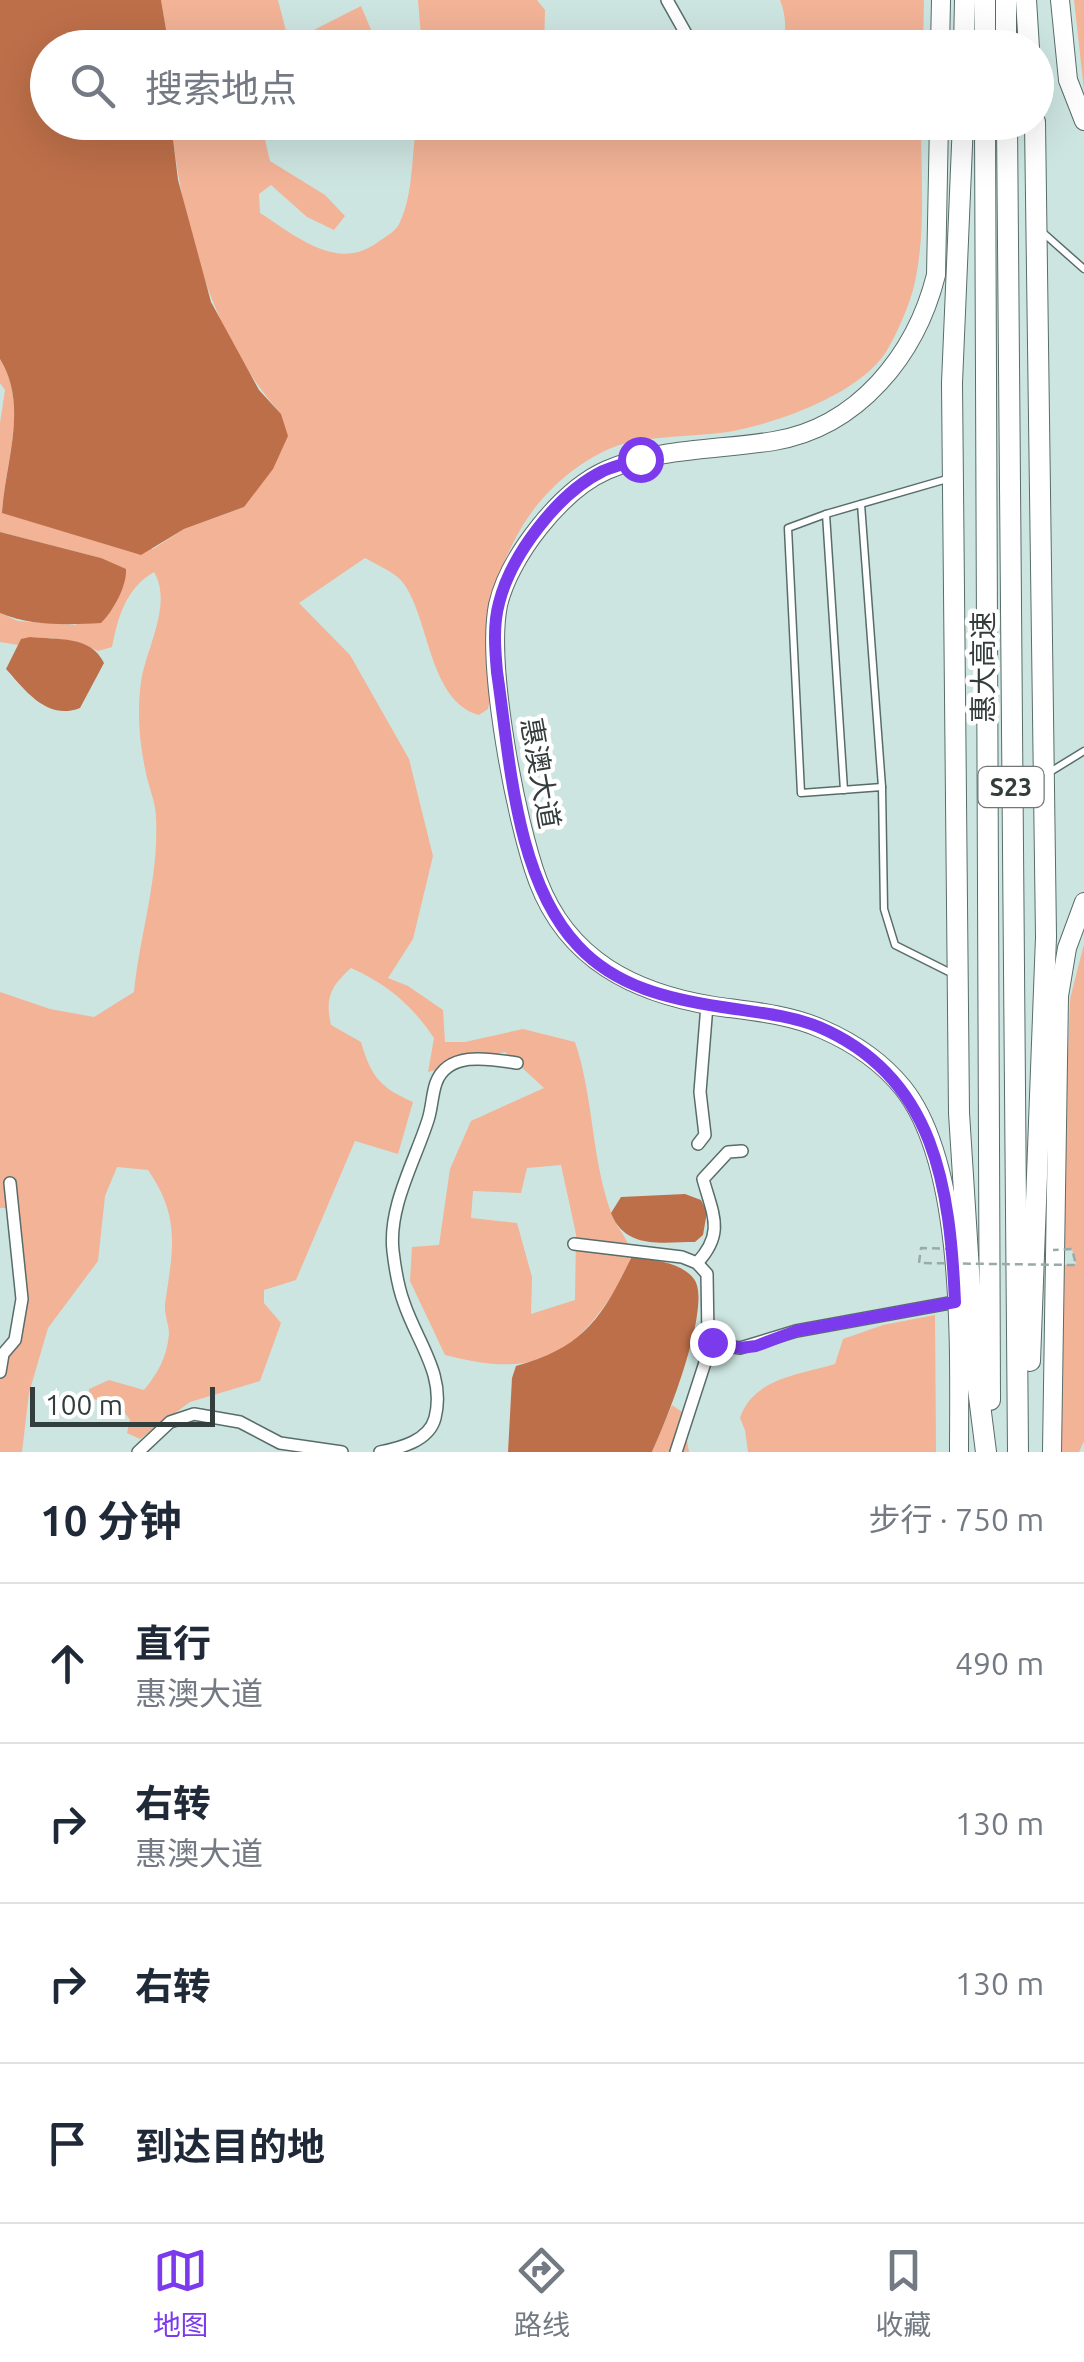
<!DOCTYPE html>
<html lang="zh">
<head>
<meta charset="utf-8">
<style>
	body { margin:0; font-family:Ubuntu,"Noto Sans SC",sans-serif; background:#f6f6f7; color:#1f2937 }
	.scale { position:absolute; left:30px; bottom:25px; width:185px; box-sizing:border-box; padding-left:10px; border:5px solid #333d3b; border-top:0; font-size:28px; line-height:35px; white-space:nowrap; color:#333d3b; -webkit-text-stroke:8px #fff; paint-order:stroke }
	.stop { position:absolute; width:30px; height:30px; margin:-22px; border:8px solid #7c3aed; border-radius:50%; background:#fff }
	.stop.end { background:#7c3aed; border-color:#fff; box-shadow:0 2px 10px #0008 }
	.list { margin:0; padding:0; list-style:none }
	h2 { display:flex; justify-content:space-between; align-items:center; height:130px; margin:0; padding:0 40px; font-size:42px }
	h2 small { font-size:32px; font-weight:400; color:#747a83 }
	.list li { display:grid; grid-template-columns:65px 1fr auto; gap:30px; align-items:center; box-sizing:border-box; height:160px; padding:0 40px; border-top:2px solid #e0e1e3 }
	.list b { display:block; font-size:38px; white-space:nowrap }
	.list p { margin:0; font-size:32px; white-space:nowrap; color:#747a83 }
	.list em { font-size:32px; font-style:normal; color:#747a83 }
	.icon { flex:none; width:55px; height:55px; fill:none; stroke:currentColor; stroke-width:2; stroke-linecap:round; stroke-linejoin:round }
	.map { position:relative; flex:none; width:1084px; height:1452px; overflow:hidden }
	.search { position:absolute; background:#fff; box-shadow:0 10px 40px #0002; left:30px; right:30px; top:30px; height:110px; display:flex; align-items:center; gap:25px; box-sizing:border-box; padding:0 35px; border-radius:55px; color:#747a83; font-size:38px }
	.sheet { height:770px; background:#fff }
	nav { display:flex; justify-content:space-around; align-items:center; box-sizing:border-box; height:140px; border-top:2px solid #e0e1e3; background:#fff; font-size:28px; color:#747a83 }
	nav a { display:grid; justify-items:center; gap:5px }
	nav .on { color:#7c3aed }
	.map>svg:first-child { display:block }
	.green { fill:#f2b397; fill-rule:evenodd }
	.water { fill:#bd6f49 }
	.lines { fill:none; stroke-linecap:round; stroke-linejoin:round }
	.lane-casing { stroke:#586d69; stroke-width:9 }
	.street-casing { stroke:#586d69; stroke-width:14 }
	.secondary-casing { stroke:#586d69; stroke-width:20 }
	.highway-casing { stroke:#586d69; stroke-width:22 }
	.lane { stroke:#fff; stroke-width:6 }
	.street { stroke:#fff; stroke-width:11 }
	.secondary { stroke:#fff; stroke-width:18 }
	.highway { stroke:#fff; stroke-width:20 }
	.path-bridge { stroke:#98aba8; stroke-width:2.5; stroke-dasharray:8 5; stroke-linecap:butt }
	.route { stroke:#7c3aed; stroke-width:12 }
	.labels { text-anchor:middle; dominant-baseline:central; stroke-width:9; stroke-linejoin:round; paint-order:stroke }
	.shield { fill:#fff; stroke:#707776; stroke-width:2.5 }
	.shield-label { font-size:25px; font-weight:bold; fill:#333d3b }
	.street-label { font-size:28px; fill:#333d3b; stroke:#fff }
</style>
</head>
<body>
<div class="map">
<svg width="1084" height="1452" viewBox="0 0 1084 1452">
	<rect width="100%" height="100%" fill="#cde5e1"/>
	<!-- green -->
	<g class="green">
		<polygon points="161,0 278,0 286,31 298,38 361,6 375,39 363,48 169,47"/>
		<polygon points="418,0 537,0 545,10 544,47 422,47"/>
		<path d="M780,0H924L923,47H782C787,33 786,14 780,0Z"/>
		<polygon points="1074,0 1084,0 1084,90"/>
		<path d="M171,123H261L270,161L325,195L345,216L334,230L307,217L271,185L259,194L260,213C295,235 337,273 378,242C385,237 397,231 400,222C414,192 411,155 417,123H921C921,175 926,230 915,282C910,304 898,332 886,352C858,396 768,427 719,433C688,437 642,436 614,447C578,461 543,492 523,525C510,547 499,570 495,595C490,633 497,671 488,709L479,715C429,701 430,621 404,584C397,573 377,565 365,558L299,603L350,655L409,759L433,856L413,939L388,978L408,986L443,1010L445,1042H465L523,1029L575,1042C594,1098 591,1159 612,1215C617,1229 631,1240 630,1257C630,1270 617,1287 610,1298C564,1366 522,1375 445,1355L410,1281L412,1247L439,1245L450,1169L471,1121L544,1088L505,1052L428,1072L434,1038C412,1005 387,984 351,968C330,987 325,998 331,1025L361,1042C371,1077 381,1088 413,1102L398,1154L355,1141L296,1280L264,1290V1303L281,1323L260,1381L190,1402L140,1439L127,1433L130,1420L119,1405L89,1398V1389L109,1380L144,1390C158,1373 167,1357 169,1334C169,1324 164,1314 165,1304C173,1249 181,1218 148,1170L117,1167L105,1196L98,1261L48,1328L29,1393L22,1452H0V1364L6,1363L22,1279L15,1208H0V992L50,1009L94,1017L134,992C140,933 159,878 156,818C156,803 149,788 146,773C139,742 137,713 141,682C146,648 173,604 154,572C126,588 118,617 112,647L98,651C76,640 47,635 22,639L18,645L0,642V613L18,621L76,625L101,558L0,532V423L5,390L0,383V359C29,406 5,462 2,512L153,549L184,529L244,507L281,414C210,334 183,227 171,123ZM561,1165L576,1234L575,1300L531,1314L532,1277L517,1223L471,1218L473,1191L521,1193L527,1168Z"/>
		<polygon points="1084,944 1084,1441 1079,1452 1061,1452 1062,1265 1076,1264 1072,1249 1061,1249 1070,999"/>
		<path d="M935,1315L936,1452H748L745,1430L740,1418C753,1378 799,1375 835,1364L843,1339L883,1325Z"/>
		<polygon points="672,1405 682,1412 689,1452 652,1452"/>
	</g>
	<!-- water -->
	<g class="water">
		<path d="M0,0H161L169,47L48,48V122L171,123L178,180L211,302L259,390L281,414L288,436L273,469L244,507L184,529L141,555L2,513C5,462 29,406 0,359Z"/>
		<path d="M0,532L101,558L126,569C127,586 113,611 101,623C68,625 31,626 0,613Z"/>
		<path d="M30,637C57,640 91,635 104,663L80,708C47,721 25,690 6,669L21,639Z"/>
		<path d="M685,1194L701,1200L707,1212L703,1235L695,1242C663,1242 625,1250 611,1213L621,1197Z"/>
		<path d="M636,1257C656,1261 681,1262 694,1279C713,1304 666,1423 652,1452H508L512,1378L516,1366C582,1348 602,1319 631,1258Z"/>
	</g>
	<g class="lines">
		<defs>
			<g id="lane">
				<polyline points="1040,230 1084,269"/>
				<polyline points="947,479 826,514 788,528 801,793 882,787 884,909 895,945 953,974"/>
				<polyline points="861,504 882,787"/>
				<polyline points="826,514 844,790"/>
				<polyline points="1050,772 1084,751"/>
			</g>
			<g id="street">
				<polyline points="667,0 694,48"/>
				<polyline points="698,1144 705,1135 700,1092 707,1005"/>
				<polyline points="574,1244 682,1257 697,1263 707,1274 708,1338 720,1345 740,1348 796,1331 955,1302"/>
				<path d="M697,1263C725,1233 713,1215 703,1179L728,1152L742,1151"/>
				<polyline points="0,1372 3,1354 15,1340 22,1299 10,1183"/>
				<polyline points="138,1452 170,1422 194,1414 240,1422 280,1443 342,1452"/>
				<path d="M380,1452C400,1448 429,1441 435,1418C446,1375 417,1342 404,1303C398,1287 395,1268 393,1251C388,1207 415,1161 428,1120C432,1108 432,1094 436,1083C448,1050 491,1059 517,1063"/>
				<polyline points="676,1452 712,1341"/>
			</g>
			<g id="secondary">
				<polyline points="1060,0 1068,80 1084,121"/>
				<polyline points="940,48 941,0"/>
				<path d="M939,122L936,275C916,355 858,427 774,441C718,450 659,448 607,470C561,490 509,557 498,605C486,666 516,822 538,881C568,960 634,993 714,1006C749,1011 789,1014 822,1029C852,1042 882,1062 903,1088C966,1167 959,1353 959,1452"/>
				<polyline points="1052,1452 1059,996 1067,948 1084,902"/>
			</g>
			<g id="highway">
				<polyline points="985,0 985,48"/>
				<polyline points="1006,0 1006,48"/>
				<polyline points="1026,0 1029,48"/>
				<polyline points="964,48 965,0"/>
				<polyline points="963,122 952,383 959,1113 975,1365 986,1452"/>
				<polyline points="985,122 990,1400"/>
				<polyline points="1007,122 1018,1452"/>
				<polyline points="1030,1361 1046,937 1035,122"/>
			</g>
		</defs>
		<!-- lane casing -->
		<use href="#lane" class="lane-casing"/>
		<!-- street casing -->
		<use href="#street" class="street-casing"/>
		<!-- secondary casing -->
		<use href="#secondary" class="secondary-casing"/>
		<!-- highway casing -->
		<use href="#highway" class="highway-casing"/>
		<!-- lane -->
		<use href="#lane" class="lane"/>
		<!-- street -->
		<use href="#street" class="street"/>
		<!-- secondary -->
		<use href="#secondary" class="secondary"/>
		<!-- highway -->
		<use href="#highway" class="highway"/>
		<!-- path-bridge -->
		<polyline class="path-bridge" points="953,1249 921,1248 919,1263 1076,1265 1072,1249 1053,1250"/>
	</g>
	<g class="lines">
		<!-- route -->
		<path class="route" d="M640,459C628,463 615,466 603,471C558,493 511,555 499,603C493,625 495,649 497,672C510,759 515,879 578,946C616,987 669,999 722,1007C754,1012 789,1015 819,1027C936,1077 950,1189 955,1302L796,1331L756,1346L740,1348L712,1342"/>
	</g>
	<g class="labels">
		<!-- shield labels -->
		<rect class="shield" x="978.5" y="767" width="65" height="40" rx="8"/>
		<g class="shield-label">
			<text x="1011" y="787">S23</text>
		</g>
		<!-- street labels -->
		<g class="street-label">
			<text transform="translate(982 667) rotate(-90)">惠大高速</text>
			<text transform="translate(541 773) rotate(80)">惠澳大道</text>
		</g>
	</g>
</svg>
<div class="scale">100 m</div>
<div class="stop" style="left:640px;top:459px"></div>
<div class="stop end" style="left:712px;top:1342px"></div>
<div class="search"><svg class="icon" aria-label="search" viewBox="0 0 24 24"><circle cx="10" cy="10" r="6"/><path d="M15 15l6 6"/></svg>搜索地点</div>
</div>
<section class="sheet">
<h2>10 分钟<small>步行 · 750 m</small></h2>
<ul class="list">
<li><svg class="icon" aria-label="ahead" viewBox="0 0 24 24"><path d="M12 20V5M6 11l6-6 6 6"/></svg><div><b>直行</b><p>惠澳大道</p></div><em>490 m</em></li>
<li><svg class="icon" aria-label="right" viewBox="0 0 24 24"><path d="M7 20v-9h11M14 6l5 5-5 5"/></svg><div><b>右转</b><p>惠澳大道</p></div><em>130 m</em></li>
<li><svg class="icon" aria-label="right" viewBox="0 0 24 24"><path d="M7 20v-9h11M14 6l5 5-5 5"/></svg><div><b>右转</b></div><em>130 m</em></li>
<li><svg class="icon" aria-label="arrive" viewBox="0 0 24 24"><path d="M6 21V4h12l-3 4 3 4H6"/></svg><div><b>到达目的地</b></div></li>
</ul>
</section>
<nav>
<a class="on"><svg class="icon" aria-label="map" viewBox="0 0 24 24"><path d="M3 6l6-2 6 2 6-2v14l-6 2-6-2-6 2zM9 4v14M15 6v14"/></svg>地图</a>
<a><svg class="icon" aria-label="directions" viewBox="0 0 24 24"><path d="M12 3l9 9-9 9-9-9zM9 14v-3h6M13 9l2 2-2 2"/></svg>路线</a>
<a><svg class="icon" aria-label="saved" viewBox="0 0 24 24"><path d="M7 4h10v16l-5-4-5 4z"/></svg>收藏</a>
</nav>
</body>
</html>
